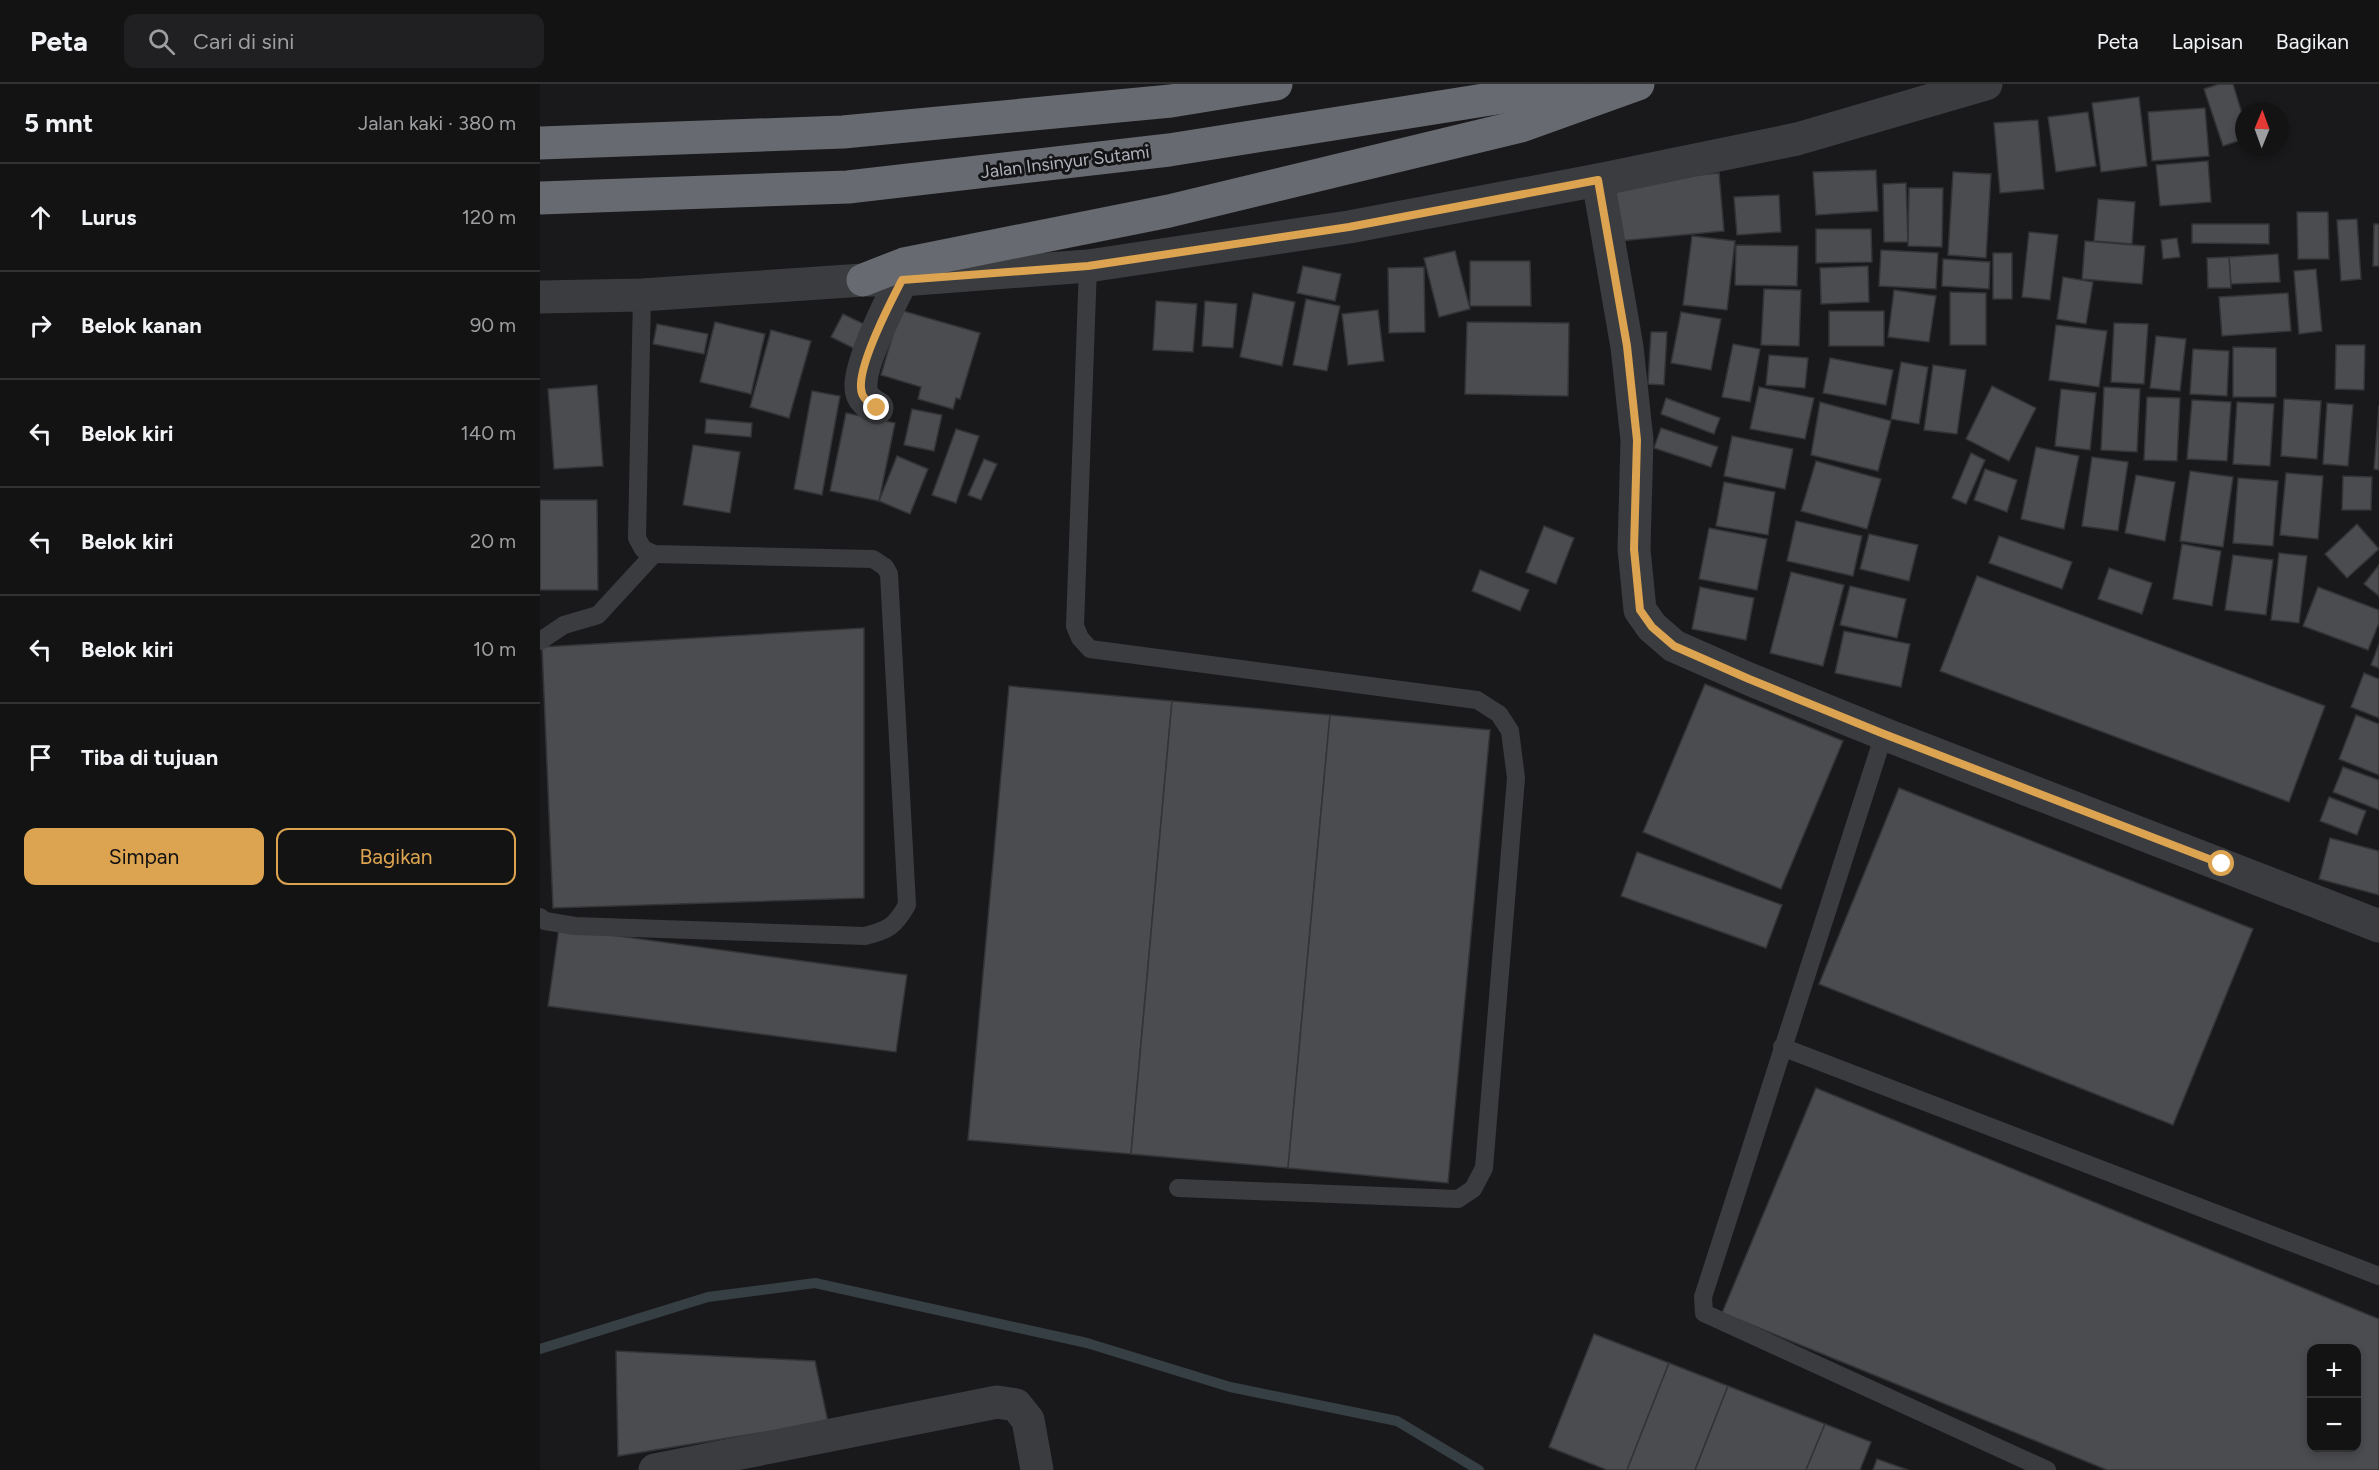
<!DOCTYPE html>
<html lang="id">
<head>
<meta charset="utf-8">
<style>
	body { margin:0; font-family:Figtree,sans-serif; background:#202022; color:#f1f3f6 }
	.controls { position:absolute; right:18px; bottom:18px; display:grid; overflow:hidden; border-radius:12px; box-shadow:0 3px 9px #0003 }
	.controls button { width:54px; height:54px; display:grid; place-items:center; padding:0; border:0; border-bottom:2px solid #323234; background:#131314; color:#f1f3f6; font:30px sans-serif }
	.compass { position:absolute; left:1695px; top:18px; width:54px; height:54px; border-radius:50%; background:#131314; box-shadow:0 3px 9px #0003; rotate:1deg }
	.stop { position:absolute; width:18px; height:18px; margin:-14px; border:4px solid #dca350; border-radius:50%; background:#fff }
	.stop.end { background:#dca350; border-color:#fff; box-shadow:0 2px 6px #0008 }
	.list { margin:0; padding:0; list-style:none }
	h2 { display:flex; justify-content:space-between; align-items:center; height:78px; margin:0; padding:0 24px; font-size:26px }
	h2 small { font-size:20px; font-weight:400; color:#9d9ea0 }
	.list li { display:grid; grid-template-columns:39px 1fr auto; gap:18px; align-items:center; box-sizing:border-box; height:108px; padding:0 24px; border-top:2px solid #323234 }
	.list b { display:block; font-size:22px; white-space:nowrap }
	.list em { font-size:20px; font-style:normal; color:#9d9ea0 }
	.actions { display:flex; gap:12px; padding:18px 24px }
	.actions a { flex:1; padding:14px 0; border:2px solid #dca350; border-radius:12px; text-align:center; font-size:21px; color:#dca350 }
	.actions .main { background:#dca350; color:#111 }
	.icon { flex:none; width:33px; height:33px; fill:none; stroke:currentColor; stroke-width:2; stroke-linecap:round; stroke-linejoin:round }
	.map { position:relative; flex:none; width:1839px; height:1386px; overflow:hidden }
	header { display:flex; align-items:center; gap:36px; box-sizing:border-box; height:84px; padding:0 30px; background:#131314; border-bottom:2px solid #323234 }
	header strong { font-size:28px }
	nav { display:flex; gap:33px; margin-inline-start:auto; font-size:21px }
	.search { width:420px; height:54px; background:#202022; display:flex; align-items:center; gap:15px; box-sizing:border-box; padding:0 21px; border-radius:12px; color:#9d9ea0; font-size:22px }
	main { display:flex }
	aside { flex:1; background:#131314 }
	.map>svg:first-child { display:block }
	.lines { fill:none; stroke-linecap:round; stroke-linejoin:round }
	.stream { stroke:#363f44; stroke-width:10 }
	.building { fill:#4b4c50; stroke:#333436; stroke-width:1.5; fill-rule:evenodd }
	.service { stroke:#3b3c3f; stroke-width:18 }
	.minor { stroke:#3b3c3f; stroke-width:33 }
	.tertiary { stroke:#3b3c3f; stroke-width:33 }
	.motorway { stroke:#676a70; stroke-width:33 }
	.route { stroke:#dca350; stroke-width:8 }
	.labels { text-anchor:middle; dominant-baseline:central; stroke-width:6; stroke-linejoin:round; paint-order:stroke }
	.street-label { font-size:18px; fill:#adb1b9; stroke:#141416 }
</style>
</head>
<body>
<header>
<strong>Peta</strong>
<div class="search"><svg class="icon" aria-label="search" viewBox="0 0 24 24"><circle cx="10" cy="10" r="6"/><path d="M15 15l6 6"/></svg>Cari di sini</div>
<nav><a>Peta</a><a>Lapisan</a><a>Bagikan</a></nav>
</header>
<main>
<aside>
<h2>5 mnt<small>Jalan kaki · 380 m</small></h2>
<ul class="list">
<li><svg class="icon" aria-label="ahead" viewBox="0 0 24 24"><path d="M12 20V5M6 11l6-6 6 6"/></svg><div><b>Lurus</b></div><em>120 m</em></li>
<li><svg class="icon" aria-label="right" viewBox="0 0 24 24"><path d="M7 20v-9h11M14 6l5 5-5 5"/></svg><div><b>Belok kanan</b></div><em>90 m</em></li>
<li><svg class="icon" aria-label="left" viewBox="0 0 24 24"><path d="M17 20v-9H6M10 6l-5 5 5 5"/></svg><div><b>Belok kiri</b></div><em>140 m</em></li>
<li><svg class="icon" aria-label="left" viewBox="0 0 24 24"><path d="M17 20v-9H6M10 6l-5 5 5 5"/></svg><div><b>Belok kiri</b></div><em>20 m</em></li>
<li><svg class="icon" aria-label="left" viewBox="0 0 24 24"><path d="M17 20v-9H6M10 6l-5 5 5 5"/></svg><div><b>Belok kiri</b></div><em>10 m</em></li>
<li><svg class="icon" aria-label="arrive" viewBox="0 0 24 24"><path d="M6 21V4h12l-3 4 3 4H6"/></svg><div><b>Tiba di tujuan</b></div></li>
</ul>
<div class="actions"><a class="main">Simpan</a><a>Bagikan</a></div>
</aside>
<div class="map">
<svg width="1839" height="1386" viewBox="0 0 1839 1386">
	<rect width="100%" height="100%" fill="#19191b"/>
	<g class="lines">
		<!-- stream -->
		<polyline class="stream" points="0,1265 168,1213 275,1199 547,1259 690,1303 857,1337 939,1386"/>
	</g>
	<!-- building -->
	<g class="building">
		<polygon points="1679,0 1693,0 1704,36 1704,55 1683,62 1664,5"/>
		<polygon points="1599,13 1607,82 1561,88 1552,19"/>
		<polygon points="1665,24 1669,72 1612,77 1608,28"/>
		<polygon points="1548,28 1556,82 1516,88 1508,33"/>
		<polygon points="1498,36 1504,105 1460,109 1454,39"/>
		<polygon points="1668,77 1671,118 1620,122 1616,81"/>
		<polygon points="1336,86 1338,127 1276,131 1273,88"/>
		<polygon points="1413,88 1451,90 1446,174 1408,171"/>
		<polygon points="1179,89 1184,147 1080,157 1074,99"/>
		<polygon points="1366,99 1368,158 1344,158 1343,100"/>
		<polygon points="1369,104 1403,104 1402,163 1368,162"/>
		<polygon points="1239,111 1241,148 1197,151 1194,113"/>
		<polygon points="1558,115 1595,118 1592,160 1554,157"/>
		<polygon points="1757,128 1788,128 1789,175 1758,175"/>
		<polygon points="1817,135 1821,195 1801,197 1797,136"/>
		<polygon points="1652,140 1729,140 1729,160 1652,159"/>
		<polygon points="1834,140 1839,140 1839,182 1833,182"/>
		<polygon points="1276,145 1331,145 1332,178 1276,179"/>
		<polygon points="1489,148 1518,151 1510,216 1482,213"/>
		<polygon points="1152,152 1195,157 1187,226 1143,221"/>
		<polygon points="1637,154 1640,173 1623,175 1621,156"/>
		<polygon points="1545,157 1605,162 1602,200 1542,195"/>
		<polygon points="1196,161 1258,162 1257,202 1195,201"/>
		<polygon points="1341,166 1398,169 1396,205 1339,202"/>
		<polygon points="915,167 930,225 899,233 884,174"/>
		<rect x="1453" y="169" width="19" height="46"/>
		<polygon points="1738,170 1740,198 1691,200 1689,173"/>
		<polygon points="1689,173 1691,204 1668,204 1667,174"/>
		<polygon points="1403,175 1450,178 1449,205 1402,202"/>
		<polygon points="930,177 990,177 991,222 930,222"/>
		<polygon points="763,182 801,190 795,217 757,209"/>
		<polygon points="1328,182 1329,218 1281,220 1280,184"/>
		<polygon points="884,183 885,248 849,249 848,184"/>
		<polygon points="1776,185 1782,247 1759,250 1754,187"/>
		<polygon points="1523,193 1553,198 1546,240 1517,235"/>
		<polygon points="1224,205 1261,206 1259,262 1221,261"/>
		<polygon points="1354,206 1396,212 1389,258 1348,253"/>
		<polygon points="1410,208 1446,209 1446,261 1410,261"/>
		<polygon points="713,209 755,218 742,282 700,273"/>
		<polygon points="1748,209 1751,247 1682,252 1679,213"/>
		<polygon points="766,215 800,222 787,287 753,281"/>
		<polygon points="616,217 657,220 653,268 613,266"/>
		<polygon points="665,217 697,220 693,264 662,262"/>
		<polygon points="360,226 440,249 420,315 416,314 413,325 378,315 381,303 341,291"/>
		<polygon points="838,226 844,277 808,281 802,230"/>
		<rect x="1289" y="227" width="55" height="35"/>
		<polygon points="1141,228 1181,235 1171,286 1131,279"/>
		<polygon points="303,230 328,242 317,266 291,253"/>
		<polygon points="175,238 225,250 211,310 160,298"/>
		<polygon points="927,238 1029,239 1028,312 925,310"/>
		<polygon points="1574,239 1608,240 1604,300 1571,298"/>
		<polygon points="117,240 168,250 164,270 113,260"/>
		<polygon points="1516,241 1567,247 1559,303 1509,296"/>
		<polygon points="231,246 271,257 249,334 210,323"/>
		<polygon points="1111,248 1127,248 1124,301 1108,300"/>
		<polygon points="1616,252 1646,255 1640,307 1610,304"/>
		<polygon points="1193,260 1220,265 1210,318 1182,313"/>
		<polygon points="1796,261 1825,261 1824,306 1795,305"/>
		<polygon points="1693,263 1736,264 1736,313 1693,313"/>
		<polygon points="1653,265 1689,267 1687,312 1650,310"/>
		<polygon points="1229,271 1268,274 1265,304 1226,301"/>
		<polygon points="1290,274 1353,286 1346,321 1283,309"/>
		<polygon points="1361,278 1388,283 1379,340 1351,335"/>
		<polygon points="1393,281 1426,286 1417,350 1384,346"/>
		<polygon points="57,301 63,382 14,385 8,305"/>
		<polygon points="1452,302 1496,324 1469,377 1426,355"/>
		<polygon points="1219,303 1274,314 1265,355 1210,345"/>
		<polygon points="1564,303 1600,305 1597,368 1561,366"/>
		<polygon points="1521,305 1556,309 1550,366 1515,362"/>
		<polygon points="272,307 300,312 282,411 254,405"/>
		<polygon points="1607,313 1640,314 1637,377 1604,376"/>
		<polygon points="1126,314 1180,334 1174,350 1121,330"/>
		<polygon points="1744,315 1781,317 1777,375 1741,372"/>
		<polygon points="1652,316 1691,318 1687,377 1647,375"/>
		<polygon points="1280,318 1351,337 1338,387 1271,371"/>
		<polygon points="1697,318 1734,320 1730,382 1693,380"/>
		<polygon points="1787,319 1813,321 1808,382 1783,380"/>
		<polygon points="1839,321 1839,386 1834,385"/>
		<polygon points="372,325 402,331 394,367 364,361"/>
		<polygon points="306,329 355,339 339,417 290,407"/>
		<polygon points="166,335 212,339 211,353 165,349"/>
		<polygon points="1121,344 1178,363 1171,383 1114,364"/>
		<polygon points="416,345 439,352 416,419 392,411"/>
		<polygon points="1192,352 1253,365 1245,405 1184,392"/>
		<polygon points="153,361 200,368 190,429 143,421"/>
		<polygon points="1496,363 1539,372 1524,445 1481,435"/>
		<polygon points="1431,369 1445,376 1426,420 1412,414"/>
		<polygon points="357,372 388,385 370,430 339,417"/>
		<polygon points="1552,373 1588,378 1578,447 1542,442"/>
		<polygon points="444,375 457,380 441,416 428,411"/>
		<polygon points="1276,377 1341,395 1327,445 1261,427"/>
		<polygon points="1445,385 1477,396 1467,428 1434,416"/>
		<polygon points="1650,387 1693,393 1683,463 1640,457"/>
		<polygon points="1746,389 1783,392 1778,455 1740,451"/>
		<polygon points="1596,391 1635,398 1625,457 1585,449"/>
		<polygon points="1803,392 1832,393 1831,426 1802,426"/>
		<polygon points="1698,394 1738,397 1733,462 1693,459"/>
		<polygon points="1184,398 1235,408 1228,451 1176,442"/>
		<polygon points="0,416 57,416 58,506 0,506"/>
		<polygon points="1256,437 1322,452 1313,492 1247,477"/>
		<polygon points="1817,440 1839,465 1807,494 1785,470"/>
		<polygon points="1004,442 1034,454 1016,500 986,488"/>
		<polygon points="1169,444 1227,455 1217,506 1159,495"/>
		<polygon points="1329,450 1378,461 1369,497 1320,485"/>
		<polygon points="1459,452 1532,478 1522,505 1449,479"/>
		<polygon points="1642,460 1681,467 1672,522 1633,515"/>
		<polygon points="1739,469 1767,472 1759,539 1731,536"/>
		<polygon points="1693,471 1733,476 1726,531 1685,526"/>
		<polygon points="1839,481 1839,512 1824,500"/>
		<polygon points="1569,484 1612,499 1602,530 1558,515"/>
		<polygon points="940,486 989,506 980,527 932,507"/>
		<polygon points="1251,488 1304,501 1283,582 1230,569"/>
		<polygon points="1437,492 1785,622 1749,718 1400,587"/>
		<polygon points="1310,502 1366,515 1357,554 1300,541"/>
		<polygon points="1160,503 1214,514 1206,556 1152,545"/>
		<polygon points="1778,503 1839,526 1839,539 1828,566 1763,542"/>
		<polygon points="324,544 324,814 13,824 2,563"/>
		<polygon points="1304,547 1370,560 1361,603 1295,589"/>
		<polygon points="1839,560 1839,584 1831,581"/>
		<polygon points="1824,589 1839,595 1839,634 1811,623"/>
		<polygon points="1165,600 1303,657 1241,805 1103,748"/>
		<polygon points="469,602 632,617 591,1070 428,1056"/>
		<polygon points="632,617 790,631 748,1084 591,1070"/>
		<polygon points="790,631 950,646 908,1099 748,1084"/>
		<polygon points="1816,631 1839,640 1839,691 1799,675"/>
		<polygon points="1803,683 1839,696 1839,726 1793,708"/>
		<polygon points="1359,704 1713,845 1633,1041 1279,900"/>
		<polygon points="1789,713 1826,727 1817,751 1780,737"/>
		<polygon points="1790,754 1839,767 1839,811 1779,795"/>
		<polygon points="1097,768 1242,821 1226,864 1081,812"/>
		<polygon points="19,844 367,891 356,968 8,922"/>
		<path d="M1276,1004L1839,1235V1386H1567L1182,1229ZM1772,1264H1816V1364H1772Z"/>
		<polygon points="1054,1250 1129,1279 1087,1386 1067,1386 1009,1363"/>
		<polygon points="76,1267 275,1277 288,1338 78,1372"/>
		<polygon points="1129,1279 1188,1302 1155,1386 1087,1386"/>
		<polygon points="1188,1302 1285,1340 1266,1386 1155,1386"/>
		<polygon points="1285,1340 1331,1358 1320,1386 1266,1386"/>
		<polygon points="1337,1375 1368,1386 1333,1386"/>
	</g>
	<g class="lines">
		<!-- service -->
		<g class="service">
			<polyline points="548,182 535,542 540,554 550,565 937,616 959,630 970,647 976,694 944,1084 933,1105 918,1115 638,1104"/>
			<polyline points="0,557 24,541 58,531 114,470"/>
			<polyline points="1344,650 1163,1213 1164,1229 1507,1386"/>
			<path d="M0,833L5,837L35,842L325,852C349,846 355,842 367,821L349,490L345,483L333,475L114,470L103,465L97,454L102,211"/>
			<polyline points="1242,963 1839,1192"/>
		</g>
		<!-- minor -->
		<g class="minor">
			<polyline points="1058,96 1087,263 1097,356 1094,465 1100,526 1112,543 1134,562 1209,595 1344,650 1839,842"/>
			<path d="M337,324C329,320 321,313 321,304C319,280 350,219 362,196"/>
			<polyline points="115,1386 457,1318 476,1321 488,1336 497,1386"/>
		</g>
		<!-- tertiary -->
		<polyline class="tertiary" points="0,213 102,211 323,196 362,196 548,182 809,143 1058,96 1257,55 1446,0"/>
		<!-- motorway -->
		<g class="motorway">
			<polyline points="0,59 303,48 631,17 736,0"/>
			<polyline points="0,114 308,103 629,66 1045,0"/>
			<polyline points="323,196 364,180 629,127 981,42 1098,0"/>
		</g>
	</g>
	<g class="lines">
		<!-- route -->
		<path class="route" d="M337,324C329,320 321,313 321,304C319,280 350,219 362,196L548,182L809,143L1058,96L1087,262L1097,356L1094,465L1100,526L1112,543L1134,562L1209,595L1344,650L1682,780"/>
	</g>
	<g class="labels">
		<!-- street labels -->
		<g class="street-label">
			<text transform="translate(525 78) rotate(-7)">Jalan Insinyur Sutami</text>
		</g>
	</g>
</svg>
<div class="controls">
<button>+</button>
<button>−</button>
</div>
<svg class="compass" viewBox="-18 -18 36 36"><path d="M0-13l5 13h-10z" fill="#e53935"/><path d="M0 13l5-13h-10z" fill="#9d9ea0"/></svg>
<div class="stop" style="left:1682px;top:780px"></div>
<div class="stop end" style="left:337px;top:324px"></div>
</div>
</main>
</body>
</html>
